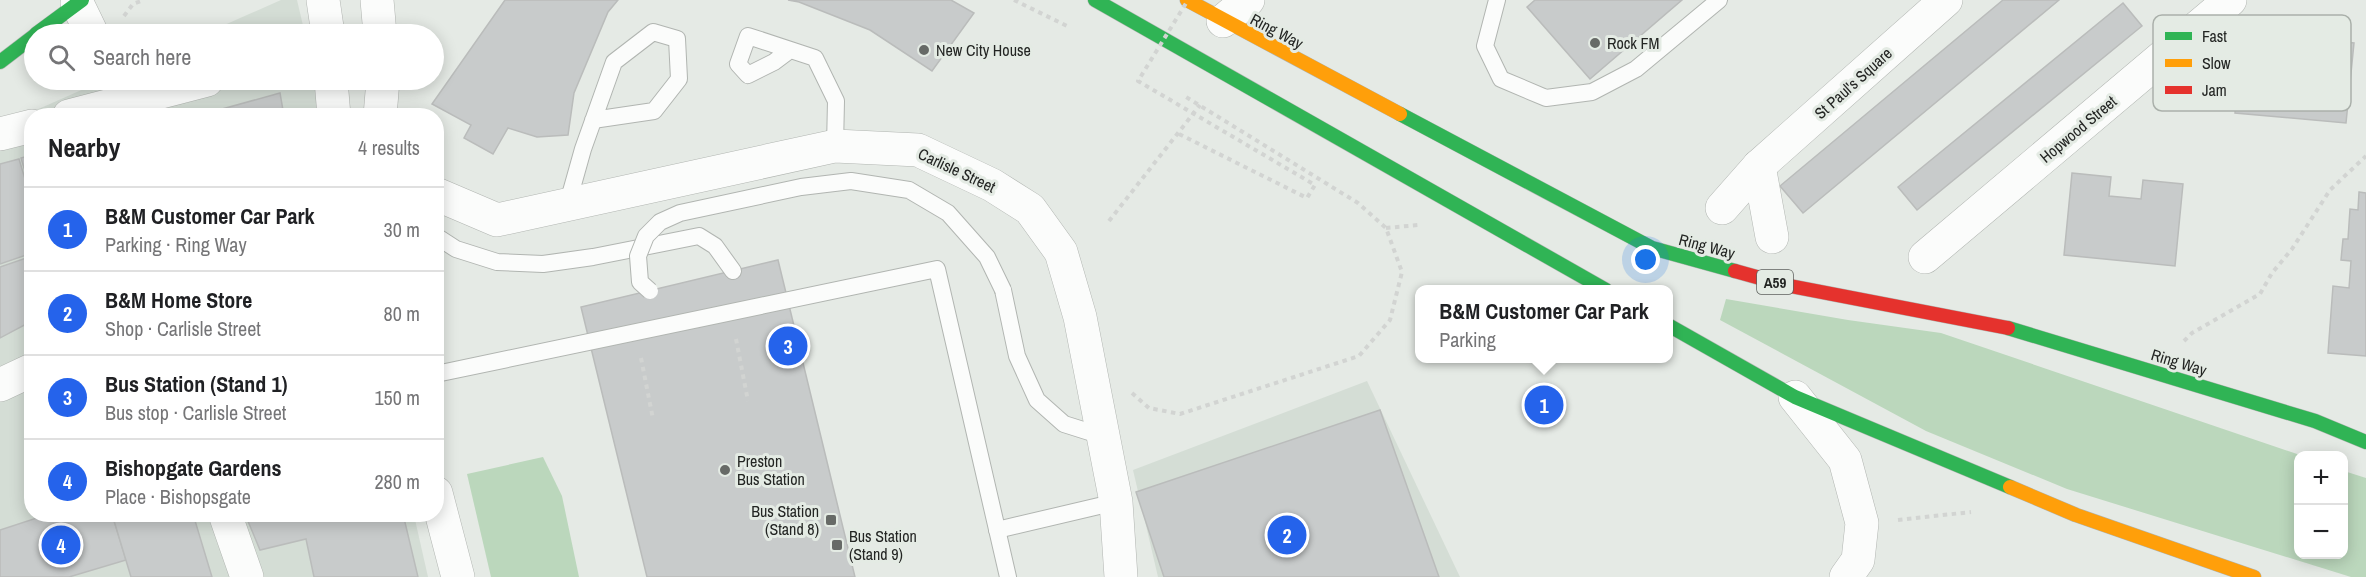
<!DOCTYPE html>
<html lang="en">
<head>
<meta charset="utf-8">
<style>
	body { margin:0; font-family:"Archivo Narrow",sans-serif; background:#f6f6f6; color:#202124 }
	.controls { position:absolute; right:18px; bottom:18px; display:grid; overflow:hidden; border-radius:12px; box-shadow:0 3px 15px #0003 }
	.controls button { width:54px; height:54px; display:grid; place-items:center; padding:0; border:0; border-bottom:2px solid #e0e0e0; background:#fff; color:#202124; font:30px sans-serif }
	.you { position:absolute; left:1646px; top:260px; width:21px; height:21px; margin:-15px; border:4px solid #fff; border-radius:50%; background:#1a73e8; box-shadow:0 0 0 9px #1a73e833 }
	.badge { display:grid; place-items:center; width:39px; height:39px; border-radius:50%; background:#2563eb; color:#fff; font-size:20px; font-weight:700 }
	.pin { position:absolute; translate:-50% -50%; border:3px solid #fff; box-shadow:0 2px 6px #0006 }
	.popup { position:absolute; left:1415px; top:285px; width:258px; height:78px; box-sizing:border-box; display:grid; place-content:center; border-radius:12px; background:#fff; filter:drop-shadow(0 2px 4px #0005); font-size:20px; white-space:nowrap; color:#757577 }
	.popup b { font-size:22px; color:#202124 }
	.popup::after { content:''; position:absolute; left:50%; top:100%; margin-left:-12px; border:12px solid transparent; border-top-color:#fff }
	.list { margin:0; padding:0; list-style:none }
	h2 { display:flex; justify-content:space-between; align-items:center; height:78px; margin:0; padding:0 24px; font-size:26px }
	h2 small { font-size:20px; font-weight:400; color:#757577 }
	.list li { display:grid; grid-template-columns:39px 1fr auto; gap:18px; align-items:center; box-sizing:border-box; height:84px; padding:0 24px; border-top:2px solid #e0e0e0 }
	.list b { display:block; font-size:22px; white-space:nowrap }
	.list p { margin:0; font-size:20px; white-space:nowrap; color:#757577 }
	.list em { font-size:20px; font-style:normal; color:#757577 }
	.icon { flex:none; width:33px; height:33px; fill:none; stroke:currentColor; stroke-width:2; stroke-linecap:round; stroke-linejoin:round }
	.map { position:relative; flex:none; width:2366px; height:577px; overflow:hidden }
	.search { position:absolute; background:#fff; box-shadow:0 3px 15px #0003; left:24px; top:24px; width:420px; height:66px; display:flex; align-items:center; gap:15px; box-sizing:border-box; padding:0 21px; border-radius:33px; color:#757577; font-size:22px }
	.panel { position:absolute; background:#fff; box-shadow:0 3px 15px #0003; left:24px; top:108px; width:420px; height:414px; border-radius:24px }
	.map>svg:first-child { display:block }
	.built { fill:#d4ddd5 }
	.green { fill:#bbd7bc }
	.building { fill:#c8cbcb; stroke:#babcbb; stroke-width:1.5 }
	.lines { fill:none; stroke-linecap:round; stroke-linejoin:round }
	.lane-casing { stroke:#b1b5b1; stroke-width:18 }
	.street-casing { stroke:#b1b5b1; stroke-width:34 }
	.fast-casing { stroke:#b1b5b1; stroke-width:15 }
	.slow-casing { stroke:#b1b5b1; stroke-width:15 }
	.jam-casing { stroke:#b1b5b1; stroke-width:15 }
	.path { stroke:#d2d4d2; stroke-width:4; stroke-dasharray:4.5 4.5; stroke-linecap:butt }
	.lane { stroke:#fbfcfb; stroke-width:16 }
	.street { stroke:#fbfcfb; stroke-width:33 }
	.fast { stroke:#30b455; stroke-width:14 }
	.slow { stroke:#ff9f0a; stroke-width:14 }
	.jam { stroke:#e5322d; stroke-width:14 }
	.lane-bridge-casing { stroke:#b1b5b1; stroke-width:18; stroke-linecap:butt }
	.path-bridge { stroke:#d2d4d2; stroke-width:4; stroke-dasharray:4.5 4.5; stroke-linecap:butt }
	.lane-bridge { stroke:#fbfcfb; stroke-width:16 }
	.poi-dot { fill:#676a67; stroke:#e4ebe4; stroke-width:2 }
	.labels { text-anchor:middle; dominant-baseline:central; stroke-width:6; stroke-linejoin:round; paint-order:stroke }
	.shield { fill:#e4ebe4; stroke:#5d605d; stroke-width:1.5 }
	.shield-label { font-size:15px; font-weight:bold; fill:#232523 }
	.street-label { font-size:16px; fill:#232523; stroke:#e4ebe4 }
	.poi-label { font-size:16px; fill:#232523; stroke:#e4ebe4; text-anchor:start }
	.key { fill:#e4ebe4; stroke:#aab0aa; stroke-width:1.5 }
	.key-label { font-size:16px; fill:#232523 }
</style>
</head>
<body>
<div class="map">
<svg width="2366" height="577" viewBox="0 0 2366 577">
	<rect width="100%" height="100%" fill="#e5eae5"/>
	<!-- built -->
	<g class="built">
		<polygon points="281,0 297,0 305,34 204,34"/>
		<polygon points="104,80 315,80 323,115 32,116 32,514 414,515 428,577 0,577 0,126"/>
		<polygon points="1367,381 1460,577 1158,577 1133,470"/>
	</g>
	<!-- green -->
	<g class="green">
		<polygon points="1726,299 1848,320 1941,333 2300,455 2298,554 2344,554 2344,471 2366,478 2366,577 2351,577 2067,489 1926,431 1720,320"/>
		<polygon points="543,457 562,496 579,577 491,577 467,474"/>
	</g>
	<!-- building -->
	<g class="building">
		<polygon points="505,0 618,0 608,12 574,93 568,135 537,137 508,128 493,154 464,138 471,125 432,104"/>
		<polygon points="788,0 951,0 974,13 932,71 870,30 799,2"/>
		<polygon points="1535,0 1682,0 1590,79 1527,7"/>
		<polygon points="2003,0 2059,0 1803,213 1780,186"/>
		<polygon points="2123,3 2142,26 1917,210 1898,187"/>
		<polygon points="2242,33 2285,37 2283,57 2312,60 2314,39 2354,43 2346,123 2235,113"/>
		<polygon points="280,93 284,116 204,114"/>
		<polygon points="32,155 32,195 21,158"/>
		<polygon points="19,159 32,202 32,253 0,264 0,164"/>
		<polygon points="2072,173 2111,177 2109,196 2141,199 2143,180 2183,184 2175,266 2064,255"/>
		<polygon points="2359,192 2366,193 2366,356 2328,353 2333,286 2349,288 2351,261 2341,260 2343,239 2348,239 2350,209 2358,210"/>
		<polygon points="32,256 32,321 0,338 0,267"/>
		<polygon points="778,260 855,577 647,577 581,307"/>
		<polygon points="1380,410 1439,577 1164,577 1136,492"/>
		<polygon points="49,514 112,514 126,560 69,577 0,577 0,530"/>
		<polygon points="112,514 193,514 212,577 131,577"/>
		<polygon points="245,514 403,514 418,577 314,577 306,539 260,550"/>
	</g>
	<g class="lines">
		<defs>
			<g id="lane">
				<polyline points="1497,0 1485,46 1501,79 1546,98 1592,92 1636,69 1719,0"/>
				<polyline points="790,50 774,62 748,75 738,64 748,36 815,58 836,101 835,146"/>
				<polyline points="567,206 583,149 614,62 653,32 677,39 679,79 654,111 593,120"/>
				<polyline points="436,236 456,249 497,262 543,264 593,257 699,236 715,246 733,271"/>
				<polyline points="1003,290 1017,356 1037,400 1064,424 1102,436"/>
				<polyline points="436,374 937,269 1008,577"/>
				<polyline points="997,530 1116,502"/>
			</g>
			<g id="street">
				<polyline points="323,0 328,34"/>
				<polyline points="377,0 380,34"/>
				<polyline points="77,3 92,34"/>
				<polyline points="1223,21 1248,0"/>
				<polyline points="331,80 334,116"/>
				<polyline points="69,116 207,80"/>
				<polyline points="380,116 383,80"/>
				<polyline points="0,134 32,126"/>
				<polyline points="1759,166 1772,237"/>
				<polyline points="436,194 497,220 835,146 918,150 992,185 1030,209 1061,252 1080,317 1116,502 1121,577"/>
				<polyline points="1722,208 1759,166 1946,0"/>
				<polyline points="1925,257 2230,0"/>
				<polyline points="0,385 32,370"/>
				<polyline points="1795,397 1845,460 1862,523 1858,560 1846,577"/>
				<polyline points="436,493 458,577"/>
				<polyline points="225,514 247,577"/>
			</g>
			<g id="fast">
				<polyline points="1095,0 1606,290"/>
				<polyline points="36,34 82,0"/>
				<polyline points="0,62 34,36"/>
				<polyline points="1400,114 1652,248 1735,271"/>
				<polyline points="1668,325 1795,397 2010,487"/>
				<polyline points="2008,328 2315,421 2366,442"/>
			</g>
			<g id="slow">
				<polyline points="1187,0 1400,114"/>
				<polyline points="2010,487 2076,515 2254,577"/>
			</g>
			<polyline id="jam" points="1735,271 1785,285 2008,328"/>
		</defs>
		<!-- lane casing -->
		<use href="#lane" class="lane-casing"/>
		<!-- street casing -->
		<use href="#street" class="street-casing"/>
		<!-- fast casing -->
		<use href="#fast" class="fast-casing"/>
		<!-- slow casing -->
		<use href="#slow" class="slow-casing"/>
		<!-- jam casing -->
		<use href="#jam" class="jam-casing"/>
		<!-- path -->
		<g class="path">
			<polyline points="1014,0 1069,27"/>
			<polyline points="124,16 133,4 144,0"/>
			<polyline points="1109,221 1200,105"/>
			<polyline points="1386,228 1418,225"/>
			<polyline points="736,339 748,401"/>
			<polyline points="2184,341 2192,333 2260,294 2272,273 2292,249 2330,190 2366,156"/>
			<polyline points="641,358 653,419"/>
			<polyline points="1132,393 1149,408 1180,414 1359,356 1390,320 1402,272 1386,228 1358,203 1186,97"/>
			<polyline points="1898,520 1971,512"/>
		</g>
		<!-- lane -->
		<use href="#lane" class="lane"/>
		<!-- street -->
		<use href="#street" class="street"/>
		<!-- fast -->
		<use href="#fast" class="fast"/>
		<!-- slow -->
		<use href="#slow" class="slow"/>
		<!-- jam -->
		<use href="#jam" class="jam"/>
		<defs>
			<polyline id="lane-bridge" points="650,291 640,282 638,256 646,236 660,222 680,213 801,187 851,181 909,190 948,213 987,257 1003,290"/>
		</defs>
		<!-- lane-bridge casing -->
		<use href="#lane-bridge" class="lane-bridge-casing"/>
		<!-- path-bridge -->
		<polyline class="path-bridge" points="1179,134 1307,198 1315,185 1138,81 1188,0"/>
		<!-- lane-bridge -->
		<use href="#lane-bridge" class="lane-bridge"/>
	</g>
	<!-- markers -->
	<g class="poi-dot">
		<circle cx="1595" cy="43" r="6"/>
		<circle cx="924" cy="50" r="6"/>
		<circle cx="725" cy="470" r="6"/>
		<rect x="825" y="514" width="12" height="12" rx="3"/>
		<rect x="831" y="539" width="12" height="12" rx="3"/>
	</g>
	<g class="labels">
		<!-- shield labels -->
		<rect class="shield" x="1757" y="270" width="36" height="24" rx="4.5"/>
		<g class="shield-label">
			<text x="1775" y="282">A59</text>
		</g>
		<!-- street labels -->
		<g class="street-label">
			<text transform="translate(1277 31) rotate(28)">Ring Way</text>
			<text transform="translate(1853 83) rotate(-42)">St Paul's Square</text>
			<text transform="translate(2078 129) rotate(-40)">Hopwood Street</text>
			<text transform="translate(957 170) rotate(25)">Carlisle Street</text>
			<text transform="translate(1707 246) rotate(15)">Ring Way</text>
			<text transform="translate(2179 362) rotate(17)">Ring Way</text>
		</g>
		<!-- poi labels -->
		<g class="poi-label">
			<text x="1607" y="43">Rock FM</text>
			<text x="936" y="50">New City House</text>
			<text x="737" y="461">Preston<tspan x="737" dy="18">Bus Station</tspan></text>
			<text x="819" y="511" text-anchor="end">Bus Station<tspan x="819" dy="18">(Stand 8)</tspan></text>
			<text x="849" y="536">Bus Station<tspan x="849" dy="18">(Stand 9)</tspan></text>
		</g>
	</g>
	<!-- legend -->
	<rect x="2153" y="15" width="198" height="96" rx="9" class="key"/>
	<rect x="2165" y="32" width="27" height="8" fill="#30b455"/>
	<rect x="2165" y="59" width="27" height="8" fill="#ff9f0a"/>
	<rect x="2165" y="86" width="27" height="8" fill="#e5322d"/>
	<g class="key-label">
		<text x="2202" y="42">Fast</text>
		<text x="2202" y="69">Slow</text>
		<text x="2202" y="96">Jam</text>
	</g>
</svg>
<div class="controls">
<button>+</button>
<button>−</button>
</div>
<div class="you"></div>
<div class="pin badge" style="left:1544px;top:405px">1</div>
<div class="popup"><b>B&amp;M Customer Car Park</b>Parking</div>
<div class="pin badge" style="left:1287px;top:535px">2</div>
<div class="pin badge" style="left:788px;top:346px">3</div>
<div class="pin badge" style="left:61px;top:545px">4</div>
<div class="search"><svg class="icon" aria-label="search" viewBox="0 0 24 24"><circle cx="10" cy="10" r="6"/><path d="M15 15l6 6"/></svg>Search here</div>
<section class="panel">
<h2>Nearby<small>4 results</small></h2>
<ul class="list">
<li><span class="badge">1</span><div><b>B&amp;M Customer Car Park</b><p>Parking · Ring Way</p></div><em>30 m</em></li>
<li><span class="badge">2</span><div><b>B&amp;M Home Store</b><p>Shop · Carlisle Street</p></div><em>80 m</em></li>
<li><span class="badge">3</span><div><b>Bus Station (Stand 1)</b><p>Bus stop · Carlisle Street</p></div><em>150 m</em></li>
<li><span class="badge">4</span><div><b>Bishopgate Gardens</b><p>Place · Bishopsgate</p></div><em>280 m</em></li>
</ul>
</section>
</div>
</body>
</html>
